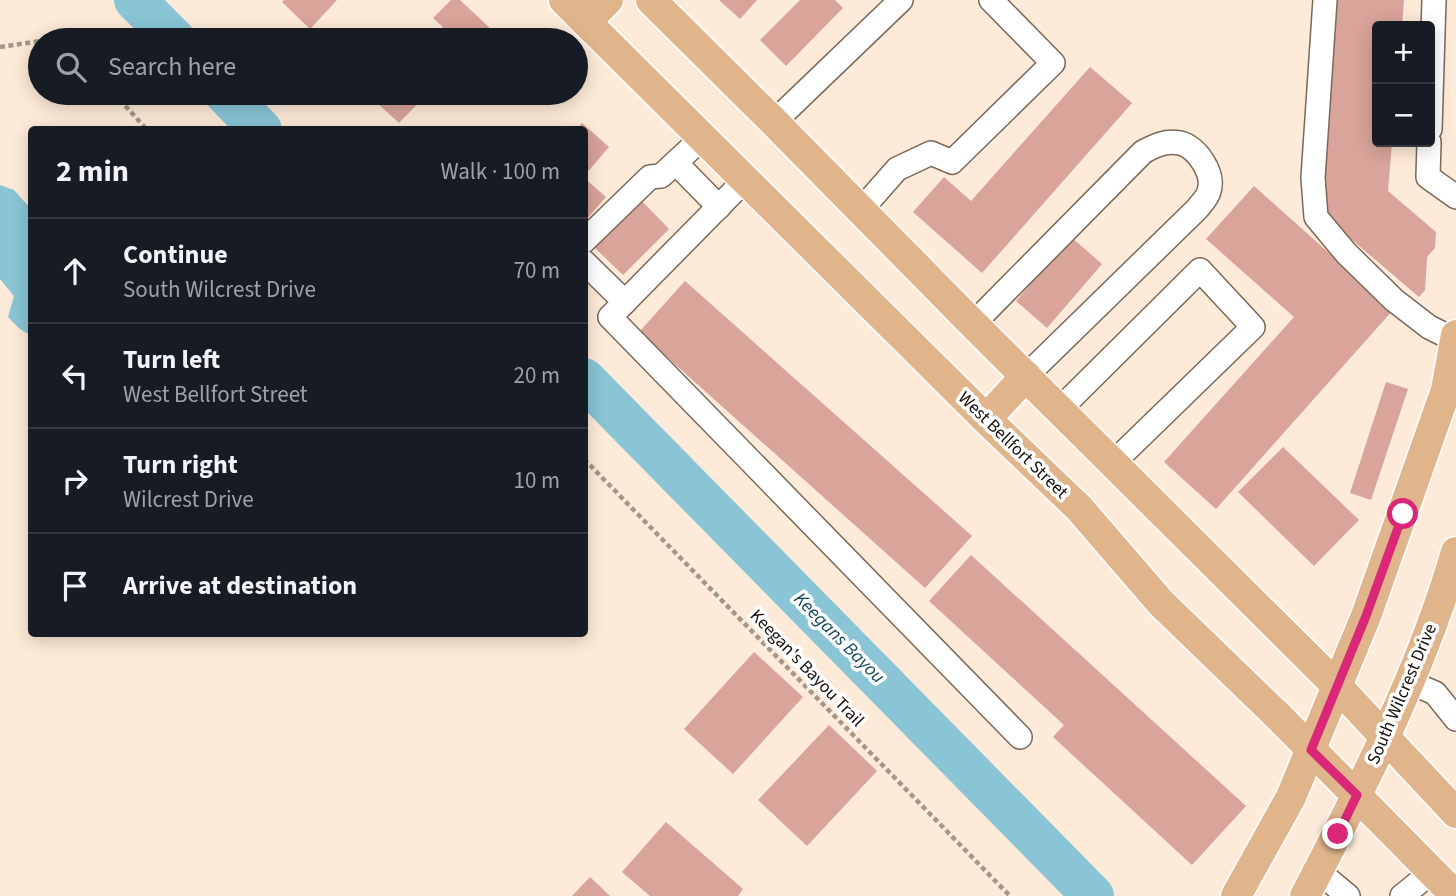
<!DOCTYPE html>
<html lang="en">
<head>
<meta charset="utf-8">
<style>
	body { margin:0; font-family:"Source Sans 3",sans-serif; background:#20242c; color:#f1f3f6 }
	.controls { position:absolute; right:21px; top:21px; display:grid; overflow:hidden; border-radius:7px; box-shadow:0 4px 18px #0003 }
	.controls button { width:63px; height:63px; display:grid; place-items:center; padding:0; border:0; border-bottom:2px solid #363941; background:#171b24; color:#f1f3f6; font:35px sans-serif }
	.stop { position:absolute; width:21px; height:21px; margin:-16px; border:5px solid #db2777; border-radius:50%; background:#fff }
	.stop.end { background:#db2777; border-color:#fff; box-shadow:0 2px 7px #0008 }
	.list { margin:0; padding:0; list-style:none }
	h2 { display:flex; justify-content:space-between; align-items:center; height:91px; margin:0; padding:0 28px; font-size:30px }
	h2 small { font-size:23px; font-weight:400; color:#9ea1a6 }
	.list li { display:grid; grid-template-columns:46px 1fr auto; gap:21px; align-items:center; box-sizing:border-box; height:105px; padding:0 28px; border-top:2px solid #363941 }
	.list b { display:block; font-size:26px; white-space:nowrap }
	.list p { margin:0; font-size:23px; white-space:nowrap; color:#9ea1a6 }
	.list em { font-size:23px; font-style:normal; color:#9ea1a6 }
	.icon { flex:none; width:38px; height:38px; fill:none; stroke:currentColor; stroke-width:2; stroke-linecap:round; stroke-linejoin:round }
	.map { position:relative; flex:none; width:1456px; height:896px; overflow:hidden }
	.search { position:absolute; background:#171b24; box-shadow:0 4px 18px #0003; left:28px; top:28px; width:560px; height:77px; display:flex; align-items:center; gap:18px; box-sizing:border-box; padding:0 24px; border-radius:38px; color:#9ea1a6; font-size:26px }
	.panel { position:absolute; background:#171b24; box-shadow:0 4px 18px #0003; left:28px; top:126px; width:560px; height:511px; border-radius:7px }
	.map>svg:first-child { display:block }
	.water { fill:#89c5d5 }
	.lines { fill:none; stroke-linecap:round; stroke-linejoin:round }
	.river { stroke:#89c5d5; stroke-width:42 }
	.building { fill:#d9a499 }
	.minor-casing { stroke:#7a6959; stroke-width:26 }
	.major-casing { stroke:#fff; stroke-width:33 }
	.path { stroke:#a49688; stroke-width:4.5; stroke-dasharray:5 3.5; stroke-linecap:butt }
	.minor { stroke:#fff; stroke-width:23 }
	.major { stroke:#e1b58c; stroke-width:30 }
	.route { stroke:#db2777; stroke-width:9 }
	.labels { text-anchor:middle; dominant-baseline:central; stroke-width:7; stroke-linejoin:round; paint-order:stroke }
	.street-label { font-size:18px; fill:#17110b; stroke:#fff }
	.water-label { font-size:19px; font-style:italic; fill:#124753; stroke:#fff }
</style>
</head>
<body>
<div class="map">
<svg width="1456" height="896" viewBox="0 0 1456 896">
	<rect width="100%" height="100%" fill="#feead8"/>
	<!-- water -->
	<path class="water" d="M0,185L14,190L31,209V334C22,333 15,324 8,317L14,296L0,279Z"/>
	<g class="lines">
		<!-- river -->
		<g class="river">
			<polyline points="135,0 175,40"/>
			<polyline points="225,93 261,130"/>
			<polyline points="584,379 1093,896"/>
		</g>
	</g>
	<!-- building -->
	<g class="building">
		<polygon points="284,0 337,0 310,29 282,2"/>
		<polygon points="451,0 460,0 490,28 478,40 430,40 443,27 433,18"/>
		<polygon points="719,0 757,0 740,19"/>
		<polygon points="800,0 835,0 843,8 786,66 760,40"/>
		<polygon points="1335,0 1404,0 1402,26 1377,26 1377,142 1392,142 1388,191 1436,232 1435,248 1427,257 1425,290 1419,297 1317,210"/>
		<polygon points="1090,67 1132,103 982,273 913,212 944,177 971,201"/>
		<polygon points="380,93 428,93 399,123 374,100"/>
		<polygon points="582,123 609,147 584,176 584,130 576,130"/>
		<polygon points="584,178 606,197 584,222"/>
		<polygon points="1254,186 1393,310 1216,509 1164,462 1294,317 1206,239"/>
		<polygon points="639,198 669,229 623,275 592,245"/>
		<polygon points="1071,237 1102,264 1047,328 1016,301"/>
		<polygon points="685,281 972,536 925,588 639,332"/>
		<polygon points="1386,382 1408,389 1371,500 1350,493"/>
		<polygon points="1283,447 1359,520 1314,566 1238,492"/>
		<polygon points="971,555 1246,806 1192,865 1053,737 1064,725 929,601"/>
		<polygon points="754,652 803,697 733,774 684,729"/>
		<polygon points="829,725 877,771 807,846 758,800"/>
		<polygon points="666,822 743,889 738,896 650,896 622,872"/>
		<polygon points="590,877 610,896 572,896"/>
	</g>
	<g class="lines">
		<defs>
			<g id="minor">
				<polyline points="1325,0 1313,178 1316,217 1346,253 1394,300 1429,327 1455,340"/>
				<polyline points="774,122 901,0"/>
				<polyline points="1430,129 1434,0"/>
				<polyline points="1429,142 1428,177 1456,197"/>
				<polyline points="676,163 719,207"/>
				<polyline points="745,180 610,317 1020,737"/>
				<polyline points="861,210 897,169 931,153 952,162 1053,63 991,0"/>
				<polyline points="584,241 650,177 661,176 702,138"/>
				<polyline points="584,262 625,302"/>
				<path d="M973,324L1143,152C1154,146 1166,140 1180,143C1197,147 1215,174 1209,191C1208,197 1201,204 1197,209L1026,376"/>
				<polyline points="1060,409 1200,270 1253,327 1114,462"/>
				<polyline points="1409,682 1435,693 1456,719"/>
				<polyline points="1318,871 1348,896"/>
				<polyline points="1402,896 1433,871"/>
			</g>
			<g id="major">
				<polyline points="564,0 986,419 1079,508 1161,603 1279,717 1456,896"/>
				<polyline points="651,0 774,122 973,324 1337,686 1456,813"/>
				<polyline points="586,22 608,0"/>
				<polyline points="986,419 1026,376"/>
				<polyline points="1236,896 1291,797 1366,616 1446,390 1456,335"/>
				<path d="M1305,896C1363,785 1421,673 1456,552"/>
			</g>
		</defs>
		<!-- minor casing -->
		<use href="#minor" class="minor-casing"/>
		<!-- major casing -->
		<use href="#major" class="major-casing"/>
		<!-- path -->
		<g class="path">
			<polyline points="0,47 40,41"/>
			<polyline points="114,93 147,130"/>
			<polyline points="584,459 1010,896"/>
		</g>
		<!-- minor -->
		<use href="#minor" class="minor"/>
		<!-- major -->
		<use href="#major" class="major"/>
	</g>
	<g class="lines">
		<!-- route -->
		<polyline class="route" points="1338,834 1357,795 1311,750 1366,616 1403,514"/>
	</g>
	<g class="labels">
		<!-- street labels -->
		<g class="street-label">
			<text transform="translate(1013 445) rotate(44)">West Bellfort Street</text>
			<text transform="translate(807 668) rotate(46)">Keegan's Bayou Trail</text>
			<text transform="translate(1402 694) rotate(-67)">South Wilcrest Drive</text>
		</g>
		<!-- water labels -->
		<g class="water-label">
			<text transform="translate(839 638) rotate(45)">Keegans Bayou</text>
		</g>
	</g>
</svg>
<div class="controls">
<button>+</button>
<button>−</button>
</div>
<div class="stop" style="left:1403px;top:514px"></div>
<div class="stop end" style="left:1338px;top:834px"></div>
<div class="search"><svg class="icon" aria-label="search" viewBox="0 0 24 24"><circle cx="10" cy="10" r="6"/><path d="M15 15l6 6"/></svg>Search here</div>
<section class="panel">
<h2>2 min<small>Walk · 100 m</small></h2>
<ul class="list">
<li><svg class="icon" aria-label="ahead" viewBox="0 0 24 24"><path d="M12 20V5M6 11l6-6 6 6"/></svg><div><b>Continue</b><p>South Wilcrest Drive</p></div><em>70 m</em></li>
<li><svg class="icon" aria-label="left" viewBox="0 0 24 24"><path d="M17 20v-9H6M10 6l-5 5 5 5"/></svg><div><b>Turn left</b><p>West Bellfort Street</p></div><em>20 m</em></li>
<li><svg class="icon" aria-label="right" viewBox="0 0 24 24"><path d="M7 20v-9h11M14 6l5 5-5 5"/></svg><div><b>Turn right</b><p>Wilcrest Drive</p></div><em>10 m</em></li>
<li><svg class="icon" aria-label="arrive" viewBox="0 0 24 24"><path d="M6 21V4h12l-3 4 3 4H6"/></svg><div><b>Arrive at destination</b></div></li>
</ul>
</section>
</div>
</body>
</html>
